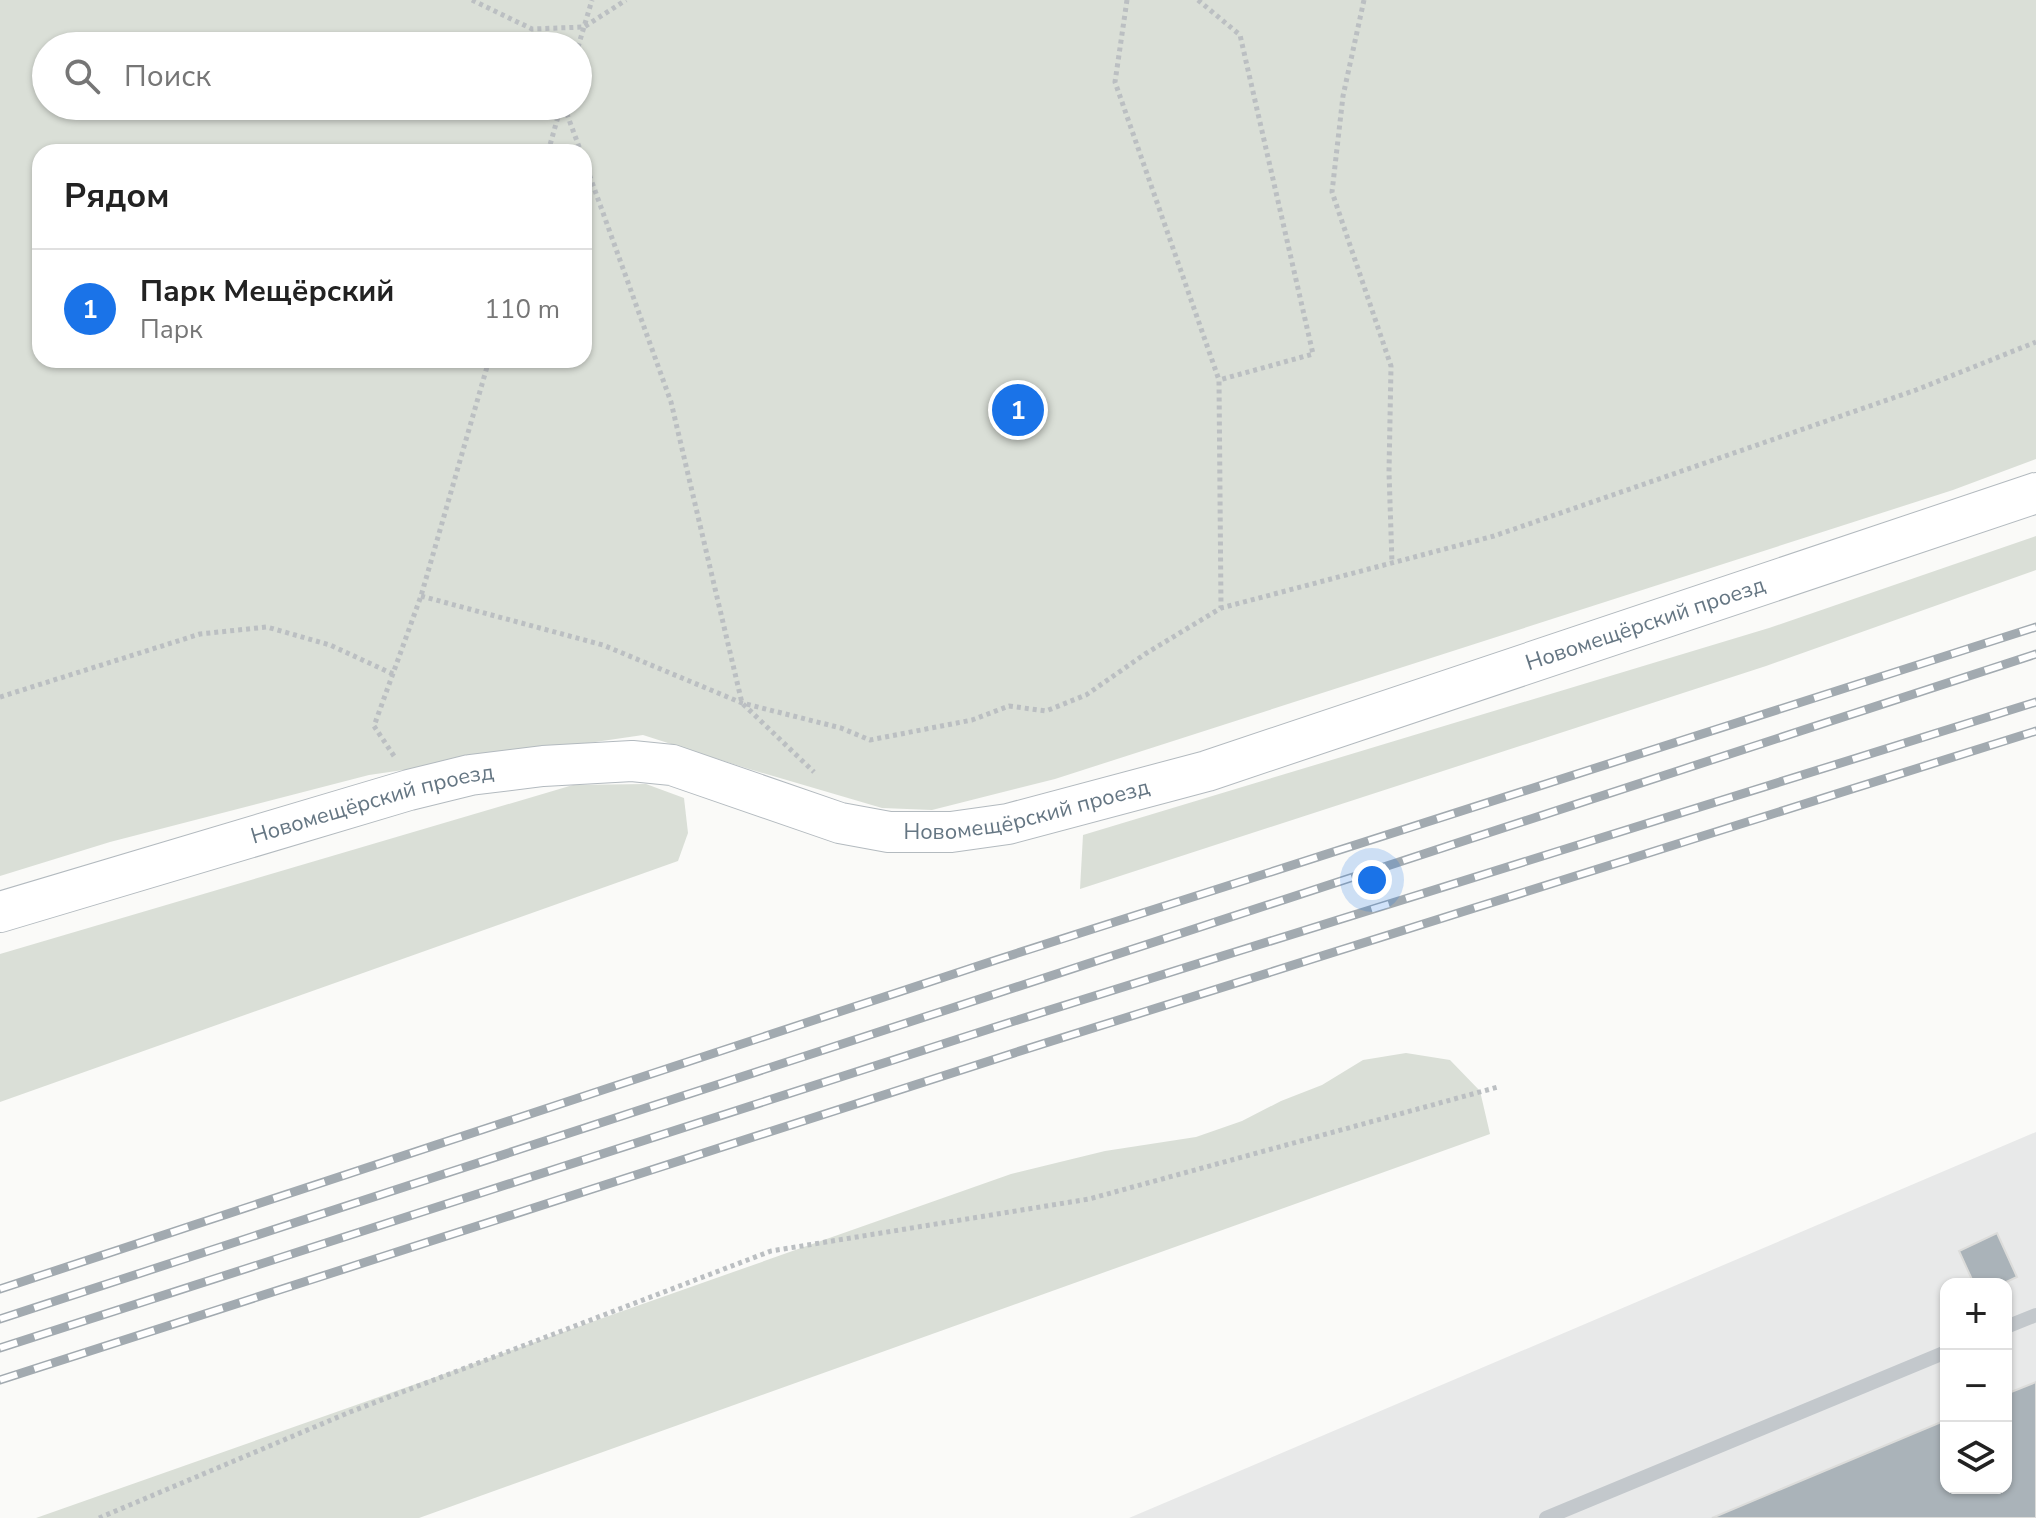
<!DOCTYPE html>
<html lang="ru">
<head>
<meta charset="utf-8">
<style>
	body { margin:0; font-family:"Nunito Sans",sans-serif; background:#f6f6f6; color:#222 }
	.controls { position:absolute; right:24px; bottom:24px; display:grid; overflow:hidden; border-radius:16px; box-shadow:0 2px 6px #0004 }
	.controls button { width:72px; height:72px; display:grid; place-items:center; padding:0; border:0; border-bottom:2px solid #e0e0e0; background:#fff; color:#222; font:40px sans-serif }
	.you { position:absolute; left:1372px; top:880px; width:28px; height:28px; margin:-20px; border:6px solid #fff; border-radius:50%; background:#1a73e8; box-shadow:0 0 0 12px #1a73e833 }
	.badge { display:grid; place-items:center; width:52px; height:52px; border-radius:50%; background:#1a73e8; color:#fff; font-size:26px; font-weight:700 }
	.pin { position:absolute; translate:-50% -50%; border:4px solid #fff; box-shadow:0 2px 8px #0006 }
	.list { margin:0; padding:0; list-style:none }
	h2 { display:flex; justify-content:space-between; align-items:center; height:104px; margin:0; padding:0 32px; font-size:34px }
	h2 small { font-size:26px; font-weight:400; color:#767676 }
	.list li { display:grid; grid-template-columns:52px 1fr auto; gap:24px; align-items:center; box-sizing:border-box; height:120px; padding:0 32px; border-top:2px solid #e0e0e0 }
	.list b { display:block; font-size:30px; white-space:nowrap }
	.list p { margin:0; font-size:26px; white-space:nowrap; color:#767676 }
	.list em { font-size:26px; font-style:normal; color:#767676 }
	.icon { flex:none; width:44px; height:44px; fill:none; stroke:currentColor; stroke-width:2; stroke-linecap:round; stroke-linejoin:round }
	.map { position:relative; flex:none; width:2036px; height:1518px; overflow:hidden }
	.search { position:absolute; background:#fff; box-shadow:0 2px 6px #0004; left:32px; top:32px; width:560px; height:88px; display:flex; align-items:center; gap:20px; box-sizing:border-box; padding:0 28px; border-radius:44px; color:#767676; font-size:30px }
	.panel { position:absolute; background:#fff; box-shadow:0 2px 6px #0004; left:32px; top:144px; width:560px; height:224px; border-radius:24px }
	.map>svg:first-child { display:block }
	.built { fill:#e8e9e9; fill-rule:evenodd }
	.green { fill:#dadfd7; fill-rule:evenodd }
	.building { fill:#aab3b9; stroke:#dcdcda; stroke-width:2 }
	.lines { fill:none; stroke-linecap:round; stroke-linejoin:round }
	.secondary-casing { stroke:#b3babf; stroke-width:42 }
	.path { stroke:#bbbfc2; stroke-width:5; stroke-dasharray:4 4; stroke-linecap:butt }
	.lane { stroke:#c3c8cc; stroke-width:14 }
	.secondary { stroke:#fff; stroke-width:40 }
	.rail-casing { stroke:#a2aab0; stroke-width:9 }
	.rail { stroke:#fff; stroke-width:6; stroke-dasharray:18; stroke-linecap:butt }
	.labels { text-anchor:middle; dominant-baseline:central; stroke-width:8; stroke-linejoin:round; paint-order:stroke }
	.street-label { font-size:22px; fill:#657683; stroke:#fff }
</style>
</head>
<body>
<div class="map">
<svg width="2036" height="1518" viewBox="0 0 2036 1518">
	<rect width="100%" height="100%" fill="#fafaf8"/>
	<!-- built -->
	<path class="built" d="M2036,1132V1518H1129ZM1946,1284H2006V1488H1946Z"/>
	<!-- green -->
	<g class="green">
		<path d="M0,0H2036V459L1953,490L1055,779L932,810L882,808L749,769L643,735L369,775L110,842L0,876ZM46,46H578V106H46ZM40,152H584V360H40Z"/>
		<polygon points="2036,536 2036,570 1766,666 1080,889 1083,835 1769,628"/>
		<polygon points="646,784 684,798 688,833 678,861 0,1102 0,954 573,785"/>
		<polygon points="1406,1053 1450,1060 1480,1091 1490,1134 419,1518 36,1518 1011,1174 1105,1151 1196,1137 1242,1121 1281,1101 1322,1085 1363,1060"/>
	</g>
	<!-- building -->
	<g class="building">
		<polygon points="1997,1233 2017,1277 2002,1284 1974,1284 1959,1251"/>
		<polygon points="2036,1382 2036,1518 1712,1518 1946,1420 1946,1488 2006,1488 2006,1394"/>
	</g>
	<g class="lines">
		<defs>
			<g id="secondary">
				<path id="s1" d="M0,912L409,790L470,775L543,766L632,761L672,765L840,823L889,832H951L1008,824L1207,771L2036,493"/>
			</g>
		</defs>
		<!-- secondary casing -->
		<use href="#secondary" class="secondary-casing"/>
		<!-- path -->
		<g class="path">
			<polyline points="472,0 532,29 584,27 626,0"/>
			<polyline points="1127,0 1115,82 1219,380 1221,608"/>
			<polyline points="1198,0 1240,35 1313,354 1219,380"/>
			<polyline points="1364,0 1343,96 1332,192 1391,366 1389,472 1392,563"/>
			<polyline points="578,47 592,0"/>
			<polyline points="564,106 581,152"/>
			<polyline points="548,152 561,106"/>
			<polyline points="584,160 671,402 742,703 814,772"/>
			<polyline points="421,596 603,645 742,703 841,728 870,740 972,720 1009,706 1046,711 1086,695 1145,654 1221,608 1494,536 1916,390 2036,342"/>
			<polyline points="0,697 200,634 267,627 330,645 393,674"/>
			<polyline points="394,756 374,726 421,596 489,360"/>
			<polyline points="99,1518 350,1412 771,1251 1089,1199 1498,1087"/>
		</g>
		<!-- lane -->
		<g class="lane">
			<polyline points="2006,1327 2036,1315"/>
			<polyline points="1546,1518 1946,1352"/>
		</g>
		<!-- secondary -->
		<use href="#secondary" class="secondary"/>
		<defs>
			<g id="rail">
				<polyline points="0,1289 996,960 2036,627"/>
				<polyline points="0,1319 2036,654"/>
				<polyline points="0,1348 1008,1023 2036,702"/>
				<polyline points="0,1380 1017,1052 2036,731"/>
			</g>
		</defs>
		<!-- rail casing -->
		<use href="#rail" class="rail-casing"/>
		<!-- rail -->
		<use href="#rail" class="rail"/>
	</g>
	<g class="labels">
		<!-- street labels -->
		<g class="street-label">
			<text stroke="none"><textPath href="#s1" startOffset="1708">Новомещёрский проезд</textPath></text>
			<text stroke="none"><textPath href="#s1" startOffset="388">Новомещёрский проезд</textPath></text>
			<text stroke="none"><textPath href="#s1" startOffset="1060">Новомещёрский проезд</textPath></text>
		</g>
	</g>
</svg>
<div class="controls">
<button>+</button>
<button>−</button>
<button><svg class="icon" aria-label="layers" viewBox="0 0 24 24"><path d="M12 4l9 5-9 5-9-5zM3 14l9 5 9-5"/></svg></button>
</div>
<div class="you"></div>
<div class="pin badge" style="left:1018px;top:410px">1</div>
<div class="search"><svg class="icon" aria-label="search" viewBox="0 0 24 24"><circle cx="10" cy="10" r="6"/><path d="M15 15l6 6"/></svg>Поиск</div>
<section class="panel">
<h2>Рядом<small></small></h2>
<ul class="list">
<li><span class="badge">1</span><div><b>Парк Мещёрский</b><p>Парк</p></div><em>110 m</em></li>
</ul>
</section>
</div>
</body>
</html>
